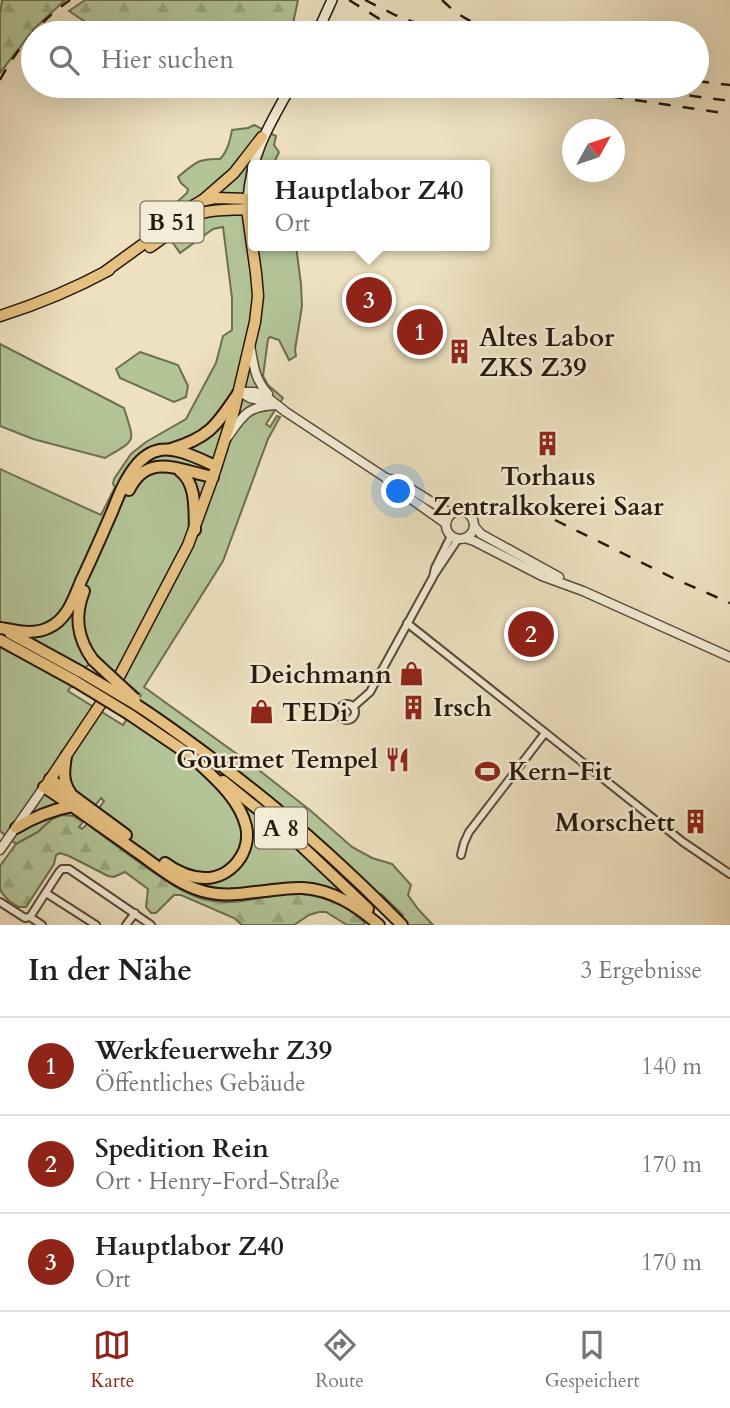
<!DOCTYPE html>
<html lang="de">
<head>
<meta charset="utf-8">
<style>
	body { margin:0; font-family:Cardo,serif; background:#f6f6f6; color:#202124 }
	.compass { position:absolute; left:562px; top:119px; width:63px; height:63px; border-radius:50%; background:#fff; box-shadow:0 7px 28px #0002; rotate:50deg }
	.you { position:absolute; left:399px; top:492px; width:24px; height:24px; margin:-18px; border:5px solid #fff; border-radius:50%; background:#1a73e8; box-shadow:0 0 0 10px #1a73e833 }
	.badge { display:grid; place-items:center; width:46px; height:46px; border-radius:50%; background:#8f2418; color:#fff; font-size:23px; font-weight:700 }
	.pin { position:absolute; translate:-50% -50%; border:4px solid #fff; box-shadow:0 2px 7px #0006 }
	.popup { position:absolute; left:248px; top:160px; width:242px; height:91px; box-sizing:border-box; display:grid; place-content:center; border-radius:7px; background:#fff; filter:drop-shadow(0 2px 5px #0005); font-size:23px; white-space:nowrap; color:#757577 }
	.popup b { font-size:26px; color:#202124 }
	.popup::after { content:''; position:absolute; left:50%; top:100%; margin-left:-14px; border:14px solid transparent; border-top-color:#fff }
	.list { margin:0; padding:0; list-style:none }
	h2 { display:flex; justify-content:space-between; align-items:center; height:91px; margin:0; padding:0 28px; font-size:30px }
	h2 small { font-size:23px; font-weight:400; color:#757577 }
	.list li { display:grid; grid-template-columns:46px 1fr auto; gap:21px; align-items:center; box-sizing:border-box; height:98px; padding:0 28px; border-top:2px solid #e0e0e0 }
	.list b { display:block; font-size:26px; white-space:nowrap }
	.list p { margin:0; font-size:23px; white-space:nowrap; color:#757577 }
	.list em { font-size:23px; font-style:normal; color:#757577 }
	.icon { flex:none; width:38px; height:38px; fill:none; stroke:currentColor; stroke-width:2; stroke-linecap:round; stroke-linejoin:round }
	.map { position:relative; flex:none; width:730px; height:925px; overflow:hidden }
	.search { position:absolute; background:#fff; box-shadow:0 7px 28px #0002; left:21px; right:21px; top:21px; height:77px; display:flex; align-items:center; gap:18px; box-sizing:border-box; padding:0 24px; border-radius:38px; color:#757577; font-size:26px }
	.sheet { height:385px; background:#fff }
	nav { display:flex; justify-content:space-around; align-items:center; box-sizing:border-box; height:98px; border-top:2px solid #e0e0e0; background:#fff; font-size:19px; color:#757577 }
	nav a { display:grid; justify-items:center; gap:4px }
	nav .on { color:#8f2418 }
	.map>svg:first-child { display:block }
	.grass { fill:#b3c497; stroke:#6d6e52; stroke-width:2; fill-rule:evenodd }
	.forest { fill:url(#forest-firs); stroke:#6d6e52; stroke-width:2 }
	.lines { fill:none; stroke-linecap:round; stroke-linejoin:round }
	.minor-casing { stroke:#584a3a; stroke-width:10 }
	.tertiary-casing { stroke:#584a3a; stroke-width:11 }
	.secondary-casing { stroke:#27180d; stroke-width:12 }
	.primary-casing { stroke:#27180d; stroke-width:13 }
	.motorway-casing { stroke:#27180d; stroke-width:14 }
	.minor { stroke:#f3ecd6; stroke-width:6 }
	.tertiary { stroke:#f3ecd6; stroke-width:8 }
	.secondary { stroke:#f3ecd6; stroke-width:9 }
	.primary { stroke:#e6c080; stroke-width:10 }
	.motorway { stroke:#e6c080; stroke-width:10 }
	.rail { stroke:#27180d; stroke-width:2.5; stroke-dasharray:12 12; stroke-linecap:butt }
	.motorway-bridge-casing { stroke:#27180d; stroke-width:14; stroke-linecap:butt }
	.motorway-bridge { stroke:#e6c080; stroke-width:10 }
	.labels { text-anchor:middle; dominant-baseline:central; stroke-width:5; stroke-linejoin:round; paint-order:stroke }
	.shield { fill:#f3ecd6; stroke:#645849; stroke-width:2 }
	.shield-label { font-size:24px; font-weight:bold; fill:#27180d }
	.poi-label { font-size:26px; font-weight:bold; fill:#27180d; stroke:#f3ecd6; text-anchor:start }
</style>
</head>
<body>
<div class="map">
<svg width="730" height="925" viewBox="0 0 730 925">
	<defs>
		<pattern id="forest-firs" width="22" height="20" patternUnits="userSpaceOnUse" patternTransform="scale(1.75)"><rect width="22" height="20" fill="#b3c497"/><path d="M5 1l3.5 6h-7zM16 11l3.5 6h-7z" fill="#9aa881"/></pattern>
	</defs>
	<rect width="100%" height="100%" fill="#ede1c0"/>
	<filter id="stains"><feTurbulence type="fractalNoise" baseFrequency=".00286" numOctaves="4"/><feColorMatrix values="0 0 0 0 .2 0 0 0 0 .09 0 0 0 0 .02 0 0 0 .5 -.17"/></filter>
	<radialGradient id="worn" r=".72"><stop offset=".6" stop-color="#630" stop-opacity="0"/><stop offset="1" stop-color="#630" stop-opacity=".3"/></radialGradient>
	<!-- grass -->
	<g class="grass">
		<path d="M254,125L276,136L274,145L279,152L273,165H254V246H296L301,284L302,306L295,350L296,356L289,360L279,340L270,337L268,339L263,376L268,385L283,398L266,424L270,427L277,416L280,417L268,439L223,561L144,687L255,767L311,811L352,847L372,858L392,864L411,885L408,895L418,909L433,925H394L403,915L381,894L359,917L334,902L318,896L274,895L245,902H223L205,900L184,892L165,881L87,824L104,801L101,798L83,822L73,816L52,819L38,832L16,844L0,831V469L101,515L115,487L113,484L114,479L131,454L146,442L186,419L216,363L223,336L232,330V298L223,227L213,229L180,253L157,220L187,193L188,189L181,183L178,177C195,163 198,158 220,159C228,151 230,140 232,130L248,128ZM98,656L111,670L141,695L123,725L68,691L81,672Z"/>
		<path d="M0,344L124,408C135,444 137,439 105,458L33,439L0,426Z"/>
		<polygon points="140,352 178,365 188,386 186,397 174,402 120,378 116,369"/>
	</g>
	<!-- forest -->
	<g class="forest">
		<polygon points="2,0 65,0 34,29 0,73 0,15"/>
		<polygon points="85,0 298,0 291,33 102,33 69,11"/>
		<path d="M62,815L73,816L83,822L79,827L82,829L87,824C104,837 121,849 139,862C159,876 179,892 203,899C229,906 247,900 272,896C306,889 341,899 365,923L363,925H347L326,912H319L309,915L294,925H242L234,918L181,895H174L156,913H151L146,907L148,889L125,872L114,877L108,876L69,856L60,853L56,855L54,864L26,907H19L9,901L2,893L0,889V866L16,844L38,832L52,819Z"/>
	</g>
	<g class="lines">
		<defs>
			<g id="minor">
				<polyline points="434,575 458,539"/>
				<polyline points="407,623 683,842 730,874"/>
				<circle cx="347" cy="712" r="8"/>
				<polyline points="353,707 370,692 433,577 435,568 451,536"/>
				<polyline points="461,855 464,843 469,832 545,733"/>
				<polyline points="46,893 96,925"/>
				<polyline points="0,902 25,918 30,917 42,925"/>
				<polyline points="30,917 59,872 62,869 69,869 151,925"/>
				<polyline points="126,925 135,913"/>
			</g>
			<g id="tertiary">
				<path d="M250,345C254,366 254,378 268,394"/>
				<polyline points="239,392 254,392 263,394 286,412 386,478 394,487 445,523"/>
				<polyline points="240,392 250,398 270,403"/>
				<path d="M227,438C243,415 247,406 277,405"/>
				<polyline points="386,478 398,481 451,514"/>
				<circle cx="460" cy="525" r="14"/>
				<polyline points="474,526 481,534 559,577"/>
				<polyline points="465,538 474,541 542,576 583,591 730,657"/>
				<polyline points="0,850 44,787"/>
			</g>
			<g id="secondary">
				<polyline points="317,33 332,0"/>
				<path d="M248,199C252,151 269,126 291,86"/>
			</g>
			<g id="primary">
				<polyline points="203,200 234,173 262,137"/>
				<path d="M150,247C164,238 187,218 202,213C216,209 233,210 247,209"/>
				<path d="M0,316C38,304 74,289 109,270"/>
				<polyline points="47,784 120,675 188,545 213,477 234,411 255,322 258,296 256,273 247,209 248,199 215,198 201,201 189,208 146,242 106,271"/>
			</g>
			<g id="motorway">
				<path d="M171,449C211,437 217,424 239,392"/>
				<path d="M180,471C197,484 194,510 195,530"/>
				<path d="M129,490C148,451 180,471 213,477"/>
				<path d="M84,591C74,616 77,638 93,660"/>
				<path d="M1,628C16,631 33,635 48,628C67,620 74,598 81,581C92,558 102,535 112,512C118,497 124,481 134,468C140,460 149,452 160,450C178,447 199,459 216,466"/>
				<polyline points="10,633 81,672"/>
				<polyline points="0,640 75,681"/>
				<path d="M135,704C165,723 194,745 222,766C286,814 346,868 402,925"/>
				<polyline points="129,714 194,758"/>
				<path d="M66,756C64,769 62,781 70,792"/>
				<polyline points="50,779 126,835"/>
				<polyline points="223,781 290,835 368,909"/>
				<path d="M44,787C76,808 106,830 137,852C157,866 178,884 202,891C219,896 237,895 255,892C271,891 287,887 303,888C333,890 357,906 379,925"/>
				<path d="M16,828C34,817 51,810 72,806"/>
				<path d="M165,863C176,871 190,878 205,878C231,878 252,852 246,826C239,797 211,775 190,755"/>
			</g>
		</defs>
		<!-- minor casing -->
		<use href="#minor" class="minor-casing"/>
		<!-- tertiary casing -->
		<use href="#tertiary" class="tertiary-casing"/>
		<!-- secondary casing -->
		<use href="#secondary" class="secondary-casing"/>
		<!-- primary casing -->
		<use href="#primary" class="primary-casing"/>
		<!-- motorway casing -->
		<use href="#motorway" class="motorway-casing"/>
		<!-- minor -->
		<use href="#minor" class="minor"/>
		<!-- tertiary -->
		<use href="#tertiary" class="tertiary"/>
		<!-- secondary -->
		<use href="#secondary" class="secondary"/>
		<!-- primary -->
		<use href="#primary" class="primary"/>
		<!-- motorway -->
		<use href="#motorway" class="motorway"/>
		<!-- rail -->
		<g class="rail">
			<polyline points="349,0 402,33"/>
			<polyline points="365,0 395,15 442,33"/>
			<polyline points="442,0 455,12 490,33"/>
			<path d="M0,80C17,48 40,21 70,0"/>
			<polyline points="697,81 730,85"/>
			<polyline points="519,86 551,91"/>
			<polyline points="540,86 730,114"/>
			<polyline points="618,86 730,101"/>
			<polyline points="555,520 673,578 730,603"/>
		</g>
		<defs>
			<g id="motorway-bridge">
				<polyline points="93,660 135,699"/>
				<polyline points="81,672 135,704"/>
				<polyline points="75,681 129,714"/>
			</g>
		</defs>
		<!-- motorway-bridge casing -->
		<use href="#motorway-bridge" class="motorway-bridge-casing"/>
		<!-- motorway-bridge -->
		<use href="#motorway-bridge" class="motorway-bridge"/>
	</g>
	<!-- icons -->
	<defs>
		<symbol id="building-bare" viewBox="-9 -9 18 18"><path d="M-4-6H4V6H1V3H-1V6H-4ZM-2.5-4.3h1.7v1.8h-1.7ZM.8-4.3h1.7v1.8H.8ZM-2.5-1h1.7V.8h-1.7ZM.8-1h1.7V.8H.8Z" fill="#8f2418" stroke="#f3ecd6" stroke-width="2.5" paint-order="stroke"/></symbol>
		<symbol id="shop-bare" viewBox="-9 -9 18 18"><path d="M-5-2.5h2.3a2.7 3.5 0 0 1 5.4 0H5L5.5 6h-11ZM-1.5-2.5h3a1.5 2.3 0 0 0-3 0Z" fill="#8f2418" stroke="#f3ecd6" stroke-width="2.5" paint-order="stroke"/></symbol>
		<symbol id="restaurant-bare" viewBox="-9 -9 18 18"><path d="M-5-6h1v4h1v-4h1v4h1v-4h1v5L-1.5 .5V6h-2V.5L-5-1ZM5-6V6H3V1.5H1.5Q1.5-4 5-6Z" fill="#8f2418" stroke="#f3ecd6" stroke-width="2.5" paint-order="stroke"/></symbol>
		<symbol id="stadium-bare" viewBox="-9 -9 18 18"><path d="M0-5a6.5 5 0 1 0 0 10a6.5 5 0 1 0 0-10ZM-3.5-1.8h7v3.6h-7Z" fill="#8f2418" stroke="#f3ecd6" stroke-width="2.5" paint-order="stroke"/></symbol>
	</defs>
	<g fill-rule="evenodd">
		<use href="#building-bare" x="442" y="334" width="35" height="35"/>
		<use href="#building-bare" x="530" y="426" width="35" height="35"/>
		<use href="#shop-bare" x="394" y="656" width="35" height="35"/>
		<use href="#building-bare" x="396" y="690" width="35" height="35"/>
		<use href="#shop-bare" x="244" y="694" width="35" height="35"/>
		<use href="#restaurant-bare" x="380" y="742" width="35" height="35"/>
		<use href="#stadium-bare" x="470" y="754" width="35" height="35"/>
		<use href="#building-bare" x="678" y="804" width="35" height="35"/>
	</g>
	<g class="labels">
		<!-- shield labels -->
		<g class="shield">
			<rect x="140.5" y="201.5" width="63" height="41" rx="5"/>
			<rect x="255" y="807.5" width="52" height="41" rx="5"/>
		</g>
		<g class="shield-label">
			<text x="172" y="222">B 51</text>
			<text x="281" y="828">A 8</text>
		</g>
		<!-- poi labels -->
		<g class="poi-label">
			<text x="479" y="337">Altes Labor<tspan x="479" dy="30">ZKS Z39</tspan></text>
			<text x="548" y="476" text-anchor="middle">Torhaus<tspan x="548" dy="30">Zentralkokerei Saar</tspan></text>
			<text x="392" y="674" text-anchor="end">Deichmann</text>
			<text x="433" y="707">Irsch</text>
			<text x="282" y="712">TEDi</text>
			<text x="378" y="759" text-anchor="end">Gourmet Tempel</text>
			<text x="508" y="771">Kern-Fit</text>
			<text x="675" y="822" text-anchor="end">Morschett</text>
		</g>
	</g>
	<rect width="100%" height="100%" filter="url(#stains)"/>
	<rect width="100%" height="100%" fill="url(#worn)"/>
</svg>
<svg class="compass" viewBox="-18 -18 36 36"><path d="M0-13l5 13h-10z" fill="#e53935"/><path d="M0 13l5-13h-10z" fill="#757577"/></svg>
<div class="you"></div>
<div class="pin badge" style="left:420px;top:332px">1</div>
<div class="pin badge" style="left:531px;top:634px">2</div>
<div class="pin badge" style="left:369px;top:300px">3</div>
<div class="popup"><b>Hauptlabor Z40</b>Ort</div>
<div class="search"><svg class="icon" aria-label="search" viewBox="0 0 24 24"><circle cx="10" cy="10" r="6"/><path d="M15 15l6 6"/></svg>Hier suchen</div>
</div>
<section class="sheet">
<h2>In der Nähe<small>3 Ergebnisse</small></h2>
<ul class="list">
<li><span class="badge">1</span><div><b>Werkfeuerwehr Z39</b><p>Öffentliches Gebäude</p></div><em>140 m</em></li>
<li><span class="badge">2</span><div><b>Spedition Rein</b><p>Ort · Henry-Ford-Straße</p></div><em>170 m</em></li>
<li><span class="badge">3</span><div><b>Hauptlabor Z40</b><p>Ort</p></div><em>170 m</em></li>
</ul>
</section>
<nav>
<a class="on"><svg class="icon" aria-label="map" viewBox="0 0 24 24"><path d="M3 6l6-2 6 2 6-2v14l-6 2-6-2-6 2zM9 4v14M15 6v14"/></svg>Karte</a>
<a><svg class="icon" aria-label="directions" viewBox="0 0 24 24"><path d="M12 3l9 9-9 9-9-9zM9 14v-3h6M13 9l2 2-2 2"/></svg>Route</a>
<a><svg class="icon" aria-label="saved" viewBox="0 0 24 24"><path d="M7 4h10v16l-5-4-5 4z"/></svg>Gespeichert</a>
</nav>
</body>
</html>
